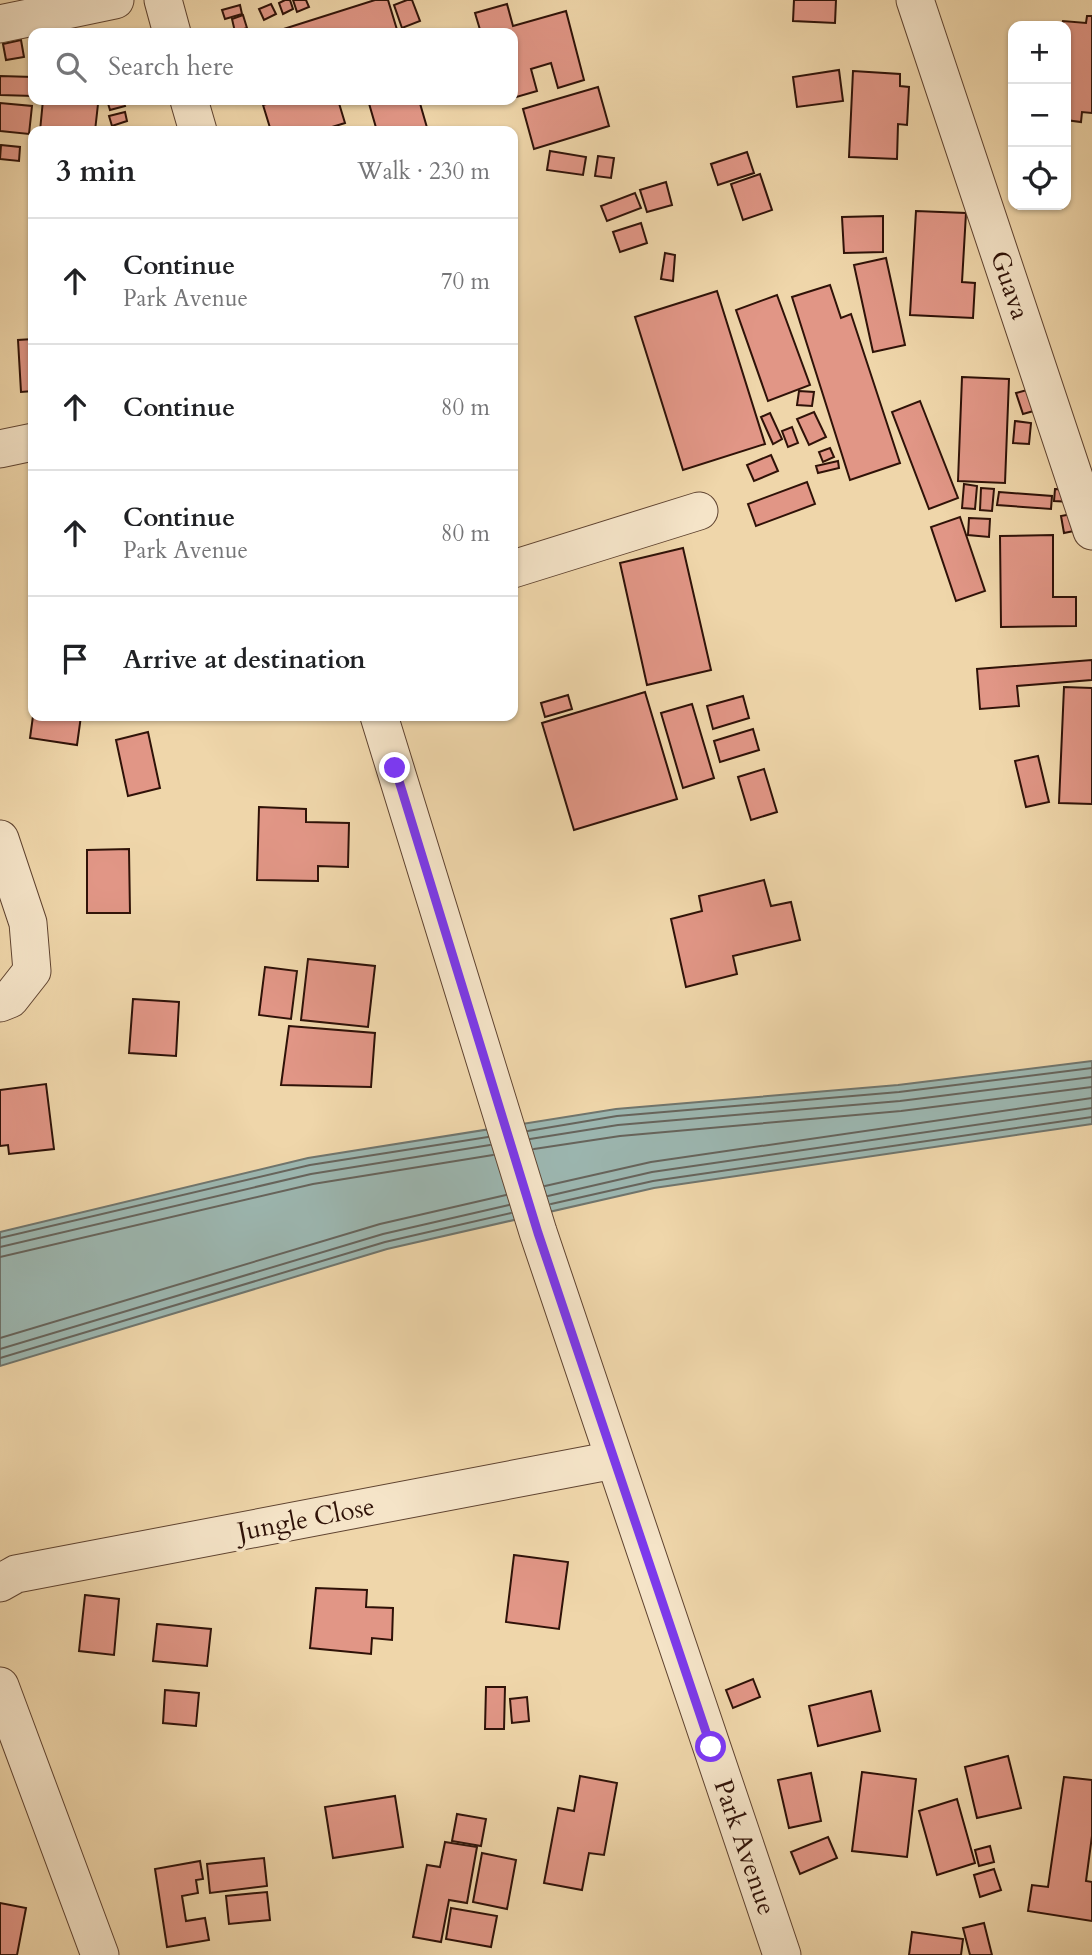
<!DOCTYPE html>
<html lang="en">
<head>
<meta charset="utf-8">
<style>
	body { margin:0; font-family:Cardo,serif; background:#f6f6f6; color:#202124 }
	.controls { position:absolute; right:21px; top:21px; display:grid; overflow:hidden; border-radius:14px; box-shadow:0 2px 5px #0004 }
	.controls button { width:63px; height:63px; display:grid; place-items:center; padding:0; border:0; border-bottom:2px solid #e0e0e0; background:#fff; color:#202124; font:35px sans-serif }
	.stop { position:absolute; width:21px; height:21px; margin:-16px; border:5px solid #7c3aed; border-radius:50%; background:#fff }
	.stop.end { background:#7c3aed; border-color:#fff; box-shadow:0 2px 7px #0008 }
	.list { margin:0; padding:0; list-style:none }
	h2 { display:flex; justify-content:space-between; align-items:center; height:91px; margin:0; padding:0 28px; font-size:30px }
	h2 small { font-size:23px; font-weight:400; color:#757577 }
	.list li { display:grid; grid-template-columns:46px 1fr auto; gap:21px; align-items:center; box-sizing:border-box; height:126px; padding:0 28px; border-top:2px solid #e0e0e0 }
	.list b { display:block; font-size:26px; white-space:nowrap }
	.list p { margin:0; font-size:23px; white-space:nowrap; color:#757577 }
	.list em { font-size:23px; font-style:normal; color:#757577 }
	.icon { flex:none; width:38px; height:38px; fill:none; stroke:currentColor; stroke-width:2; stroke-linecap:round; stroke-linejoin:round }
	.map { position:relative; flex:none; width:1092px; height:1955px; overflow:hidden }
	.search { position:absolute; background:#fff; box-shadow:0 2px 5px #0004; left:28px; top:28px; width:490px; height:77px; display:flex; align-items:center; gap:18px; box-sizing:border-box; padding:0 24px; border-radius:14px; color:#757577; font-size:26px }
	.panel { position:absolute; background:#fff; box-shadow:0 2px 5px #0004; left:28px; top:126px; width:490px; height:595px; border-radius:14px }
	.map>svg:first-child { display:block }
	.water { fill:#9cb7b1; stroke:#70756d; stroke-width:2 }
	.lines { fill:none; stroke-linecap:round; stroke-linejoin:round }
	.shore { stroke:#66645c; stroke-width:2 }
	.building { fill:#e19686; stroke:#2f1208; stroke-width:2 }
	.minor-casing { stroke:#5f4330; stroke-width:39 }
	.minor { stroke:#f5e4c8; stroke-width:37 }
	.route { stroke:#7c3aed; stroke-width:9 }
	.labels { text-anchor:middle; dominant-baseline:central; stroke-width:7; stroke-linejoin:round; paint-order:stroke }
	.street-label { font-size:26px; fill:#2f1208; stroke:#f5e4c8 }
</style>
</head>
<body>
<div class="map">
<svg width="1092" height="1955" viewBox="0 0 1092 1955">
	<rect width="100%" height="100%" fill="#efd6aa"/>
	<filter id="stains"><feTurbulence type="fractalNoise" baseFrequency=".00286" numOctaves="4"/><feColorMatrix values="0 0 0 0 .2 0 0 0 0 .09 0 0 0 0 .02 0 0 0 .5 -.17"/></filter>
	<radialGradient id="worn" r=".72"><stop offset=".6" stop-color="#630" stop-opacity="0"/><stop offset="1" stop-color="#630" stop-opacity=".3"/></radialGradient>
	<!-- water -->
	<polygon class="water" points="1092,1061 1092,1124 654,1188 387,1249 0,1366 0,1232 308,1158 616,1109 898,1085"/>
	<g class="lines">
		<!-- shore -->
		<g class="shore">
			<polyline points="528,1131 617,1116 899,1092 1092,1068"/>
			<polyline points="530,1139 618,1125 900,1101 1092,1077"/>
			<polyline points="534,1149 620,1136 901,1111 1092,1087"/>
			<polyline points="545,1186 651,1162 1092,1098"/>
			<polyline points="548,1196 652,1172 1092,1108"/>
			<polyline points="551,1204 653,1181 1092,1117"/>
			<polyline points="0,1238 310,1165 488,1137"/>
			<polyline points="0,1247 311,1174 490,1145"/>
			<polyline points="0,1257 313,1184 493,1155"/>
			<polyline points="0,1338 380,1224 506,1195"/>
			<polyline points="0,1349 383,1234 509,1205"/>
			<polyline points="0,1358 385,1242 511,1213"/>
		</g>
	</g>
	<!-- building -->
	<g class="building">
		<polygon points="285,0 290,0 293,9 283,14 279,3"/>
		<polygon points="293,0 306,0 309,7 297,12"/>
		<polygon points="375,0 388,0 398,33 271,33"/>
		<polygon points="407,0 412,0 420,21 402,28 394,5"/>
		<polygon points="794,0 836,0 835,23 793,21"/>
		<polygon points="271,4 276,14 264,20 259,9"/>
		<polygon points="507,4 513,26 566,11 584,80 558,88 551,63 531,69 537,91 513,98 513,33 481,33 475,13"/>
		<polygon points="240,5 242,14 225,19 222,10"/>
		<polygon points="243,15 247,28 235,32 232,19"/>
		<polygon points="1087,16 1092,16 1092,113 1082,112 1081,122 1066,120 1066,26 1062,26 1063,21 1086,23"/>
		<polygon points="21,40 24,57 6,60 3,44"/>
		<polygon points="839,70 843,101 797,107 793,77"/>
		<polygon points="853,71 900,74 900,86 909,87 907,125 898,124 897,159 849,157"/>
		<polygon points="0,76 33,77 33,96 0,95"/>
		<polygon points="598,87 609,126 534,149 523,109"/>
		<polygon points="43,100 87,100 87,104 98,104 95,131 40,131"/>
		<polygon points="107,100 123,100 125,106 110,110"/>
		<polygon points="279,100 338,100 345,123 319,131 271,131 263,105"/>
		<polygon points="368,100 419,100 428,131 377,131"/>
		<polygon points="0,103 32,106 29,134 0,131"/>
		<polygon points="125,112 127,121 112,126 109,116"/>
		<polygon points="1,145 20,147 19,161 0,159"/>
		<polygon points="550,151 586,157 583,175 547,170"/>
		<polygon points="747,152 754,173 718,185 711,164"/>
		<polygon points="598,156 614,158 611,178 595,176"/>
		<polygon points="760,174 772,210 743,220 731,184"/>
		<polygon points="666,182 672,205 647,212 640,190"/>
		<polygon points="635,193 641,208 607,221 601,206"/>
		<polygon points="916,211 966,213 962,282 975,283 973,318 910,315"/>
		<polygon points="883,216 883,252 844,253 842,217"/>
		<polygon points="641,223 647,243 620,252 613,232"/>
		<polygon points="665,253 675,255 673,281 661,279"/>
		<polygon points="886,258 905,345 873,352 854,265"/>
		<polygon points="830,285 841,318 851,314 900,463 850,480 792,297"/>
		<polygon points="717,291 765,444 683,470 635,317"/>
		<polygon points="777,295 810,385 768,401 736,310"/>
		<polygon points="33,339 33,391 21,392 18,340"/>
		<polygon points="962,377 1009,379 1005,483 958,481"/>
		<polygon points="1038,387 1044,408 1023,414 1016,393"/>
		<polygon points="799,391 814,392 812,406 797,405"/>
		<polygon points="920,401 958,498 929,509 892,412"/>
		<polygon points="814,412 826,437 809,445 797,419"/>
		<polygon points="770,413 782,439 773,444 761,417"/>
		<polygon points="1015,421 1031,423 1029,444 1013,443"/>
		<polygon points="792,427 798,443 788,447 782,431"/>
		<polygon points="830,448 834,457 823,462 819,452"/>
		<polygon points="771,455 778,471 754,481 747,465"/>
		<polygon points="838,461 839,468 818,473 816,466"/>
		<polygon points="807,482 815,504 756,526 748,504"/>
		<polygon points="964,484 977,486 975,509 962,508"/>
		<polygon points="981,488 994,489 992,511 980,510"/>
		<polygon points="1055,489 1073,490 1072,502 1054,501"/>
		<polygon points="999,492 1052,496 1051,509 997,505"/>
		<polygon points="1072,514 1074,531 1064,533 1061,516"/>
		<polygon points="960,517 985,591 956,601 931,527"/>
		<polygon points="969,518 990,519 989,537 968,535"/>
		<polygon points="1053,535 1053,597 1076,597 1076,626 1001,627 1000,536"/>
		<polygon points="683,548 711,670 647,685 620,563"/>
		<polygon points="1092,660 1092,680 1017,686 1019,706 980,709 977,669"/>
		<polygon points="1064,687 1092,688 1092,804 1059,803"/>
		<polygon points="645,692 677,799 574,830 542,723"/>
		<polygon points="568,695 572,709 545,717 541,703"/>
		<polygon points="743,696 749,718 713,729 707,706"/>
		<polygon points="692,704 714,778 683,788 661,713"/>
		<polygon points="33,716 81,716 77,745 30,738"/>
		<polygon points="753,729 759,750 720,762 714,741"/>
		<polygon points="148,732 160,788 128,796 116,740"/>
		<polygon points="1038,756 1049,802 1026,807 1015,761"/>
		<polygon points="764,769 777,812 751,820 738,777"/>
		<polygon points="259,807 306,809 306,822 349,823 348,867 318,866 318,881 257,880"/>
		<polygon points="129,849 130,913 87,913 87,850"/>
		<polygon points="764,880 771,906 791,902 800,940 733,956 737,974 686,987 671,919 702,911 699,896"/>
		<polygon points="308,959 375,966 368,1027 301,1020"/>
		<polygon points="265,967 297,971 291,1019 259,1015"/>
		<polygon points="133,999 179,1002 176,1056 129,1053"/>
		<polygon points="289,1026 375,1033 371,1087 281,1085"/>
		<polygon points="46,1084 54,1149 9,1154 8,1145 0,1146 0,1090"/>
		<polygon points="514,1555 568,1562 559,1629 506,1622"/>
		<polygon points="316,1588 367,1590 366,1607 393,1608 392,1640 372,1638 371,1654 310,1648"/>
		<polygon points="85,1595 119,1599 114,1655 79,1651"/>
		<polygon points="157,1624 211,1629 207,1666 153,1661"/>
		<polygon points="753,1679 760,1697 733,1708 726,1690"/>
		<polygon points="486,1687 505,1687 504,1729 485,1729"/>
		<polygon points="165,1690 199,1693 196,1726 163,1723"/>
		<polygon points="871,1691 880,1731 818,1746 809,1706"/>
		<polygon points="527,1697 529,1721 512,1723 510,1699"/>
		<polygon points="1008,1756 1021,1808 977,1818 965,1767"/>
		<polygon points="862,1772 916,1779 907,1857 852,1851"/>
		<polygon points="811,1773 821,1821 789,1828 778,1780"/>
		<polygon points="580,1776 617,1783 604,1855 589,1853 582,1890 544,1883 558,1808 574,1811"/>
		<polygon points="1064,1777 1092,1780 1092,1836 1086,1881 1092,1882 1092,1921 1028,1911 1032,1885 1048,1887"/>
		<polygon points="395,1796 403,1847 333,1858 325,1807"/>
		<polygon points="957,1799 975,1863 937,1875 919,1811"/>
		<polygon points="457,1814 486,1819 481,1846 452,1841"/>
		<polygon points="828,1837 837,1858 800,1874 791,1852"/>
		<polygon points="445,1842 477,1847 467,1903 449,1900 441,1942 413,1937 427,1865 440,1867"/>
		<polygon points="990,1846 994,1862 979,1866 975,1850"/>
		<polygon points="482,1853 516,1860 507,1909 473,1902"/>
		<polygon points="264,1858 267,1886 210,1893 207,1864"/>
		<polygon points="200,1861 203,1879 196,1880 198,1893 182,1896 186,1921 205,1918 209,1940 167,1947 155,1869"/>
		<polygon points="994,1869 1001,1890 980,1897 974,1875"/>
		<polygon points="267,1892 270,1920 229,1924 226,1896"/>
		<polygon points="0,1903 26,1908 17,1955 0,1955"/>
		<polygon points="451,1908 497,1916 491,1947 446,1939"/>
		<polygon points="984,1923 992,1955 970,1955 963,1928"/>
		<polygon points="912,1932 963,1939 961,1955 909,1955"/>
	</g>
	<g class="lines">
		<defs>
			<g id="minor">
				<polyline points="163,0 172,33"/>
				<polyline points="915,0 1092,531"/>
				<polyline points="0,24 115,0"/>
				<polyline points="189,100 198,131"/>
				<polyline points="0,449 33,442"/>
				<polyline points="513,569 699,511"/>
				<polyline points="379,716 538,1232 782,1955"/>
				<polyline points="0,839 28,923 32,971 10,999 0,1003"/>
				<polyline points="0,1583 16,1574 614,1460"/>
				<polyline points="0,1686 100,1955"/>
			</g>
		</defs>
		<!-- minor casing -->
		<use href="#minor" class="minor-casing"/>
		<!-- minor -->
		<use href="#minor" class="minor"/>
	</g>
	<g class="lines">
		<!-- route -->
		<polyline class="route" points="395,768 538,1233 711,1747"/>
	</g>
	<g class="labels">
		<!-- street labels -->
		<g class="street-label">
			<text transform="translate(1010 285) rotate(71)">Guava</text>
			<text transform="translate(306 1519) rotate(-11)">Jungle Close</text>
			<text transform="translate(745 1847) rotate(71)">Park Avenue</text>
		</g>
	</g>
	<rect width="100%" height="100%" filter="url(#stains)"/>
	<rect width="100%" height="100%" fill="url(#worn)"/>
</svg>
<div class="controls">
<button>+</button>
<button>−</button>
<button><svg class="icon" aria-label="locate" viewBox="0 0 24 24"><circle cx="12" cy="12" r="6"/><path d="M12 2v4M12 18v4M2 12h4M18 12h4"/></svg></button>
</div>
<div class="stop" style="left:711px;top:1747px"></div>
<div class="stop end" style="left:395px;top:768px"></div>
<div class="search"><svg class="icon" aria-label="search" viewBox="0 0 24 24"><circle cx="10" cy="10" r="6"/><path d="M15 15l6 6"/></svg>Search here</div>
<section class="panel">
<h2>3 min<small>Walk · 230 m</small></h2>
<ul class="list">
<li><svg class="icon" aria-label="ahead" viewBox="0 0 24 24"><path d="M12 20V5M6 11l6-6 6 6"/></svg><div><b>Continue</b><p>Park Avenue</p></div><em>70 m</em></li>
<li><svg class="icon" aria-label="ahead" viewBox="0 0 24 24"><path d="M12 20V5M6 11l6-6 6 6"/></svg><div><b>Continue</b></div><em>80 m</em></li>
<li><svg class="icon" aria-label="ahead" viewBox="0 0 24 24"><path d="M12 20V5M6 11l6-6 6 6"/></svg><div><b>Continue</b><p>Park Avenue</p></div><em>80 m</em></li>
<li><svg class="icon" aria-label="arrive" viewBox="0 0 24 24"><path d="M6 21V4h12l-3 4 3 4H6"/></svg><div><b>Arrive at destination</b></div></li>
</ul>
</section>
</div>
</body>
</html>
